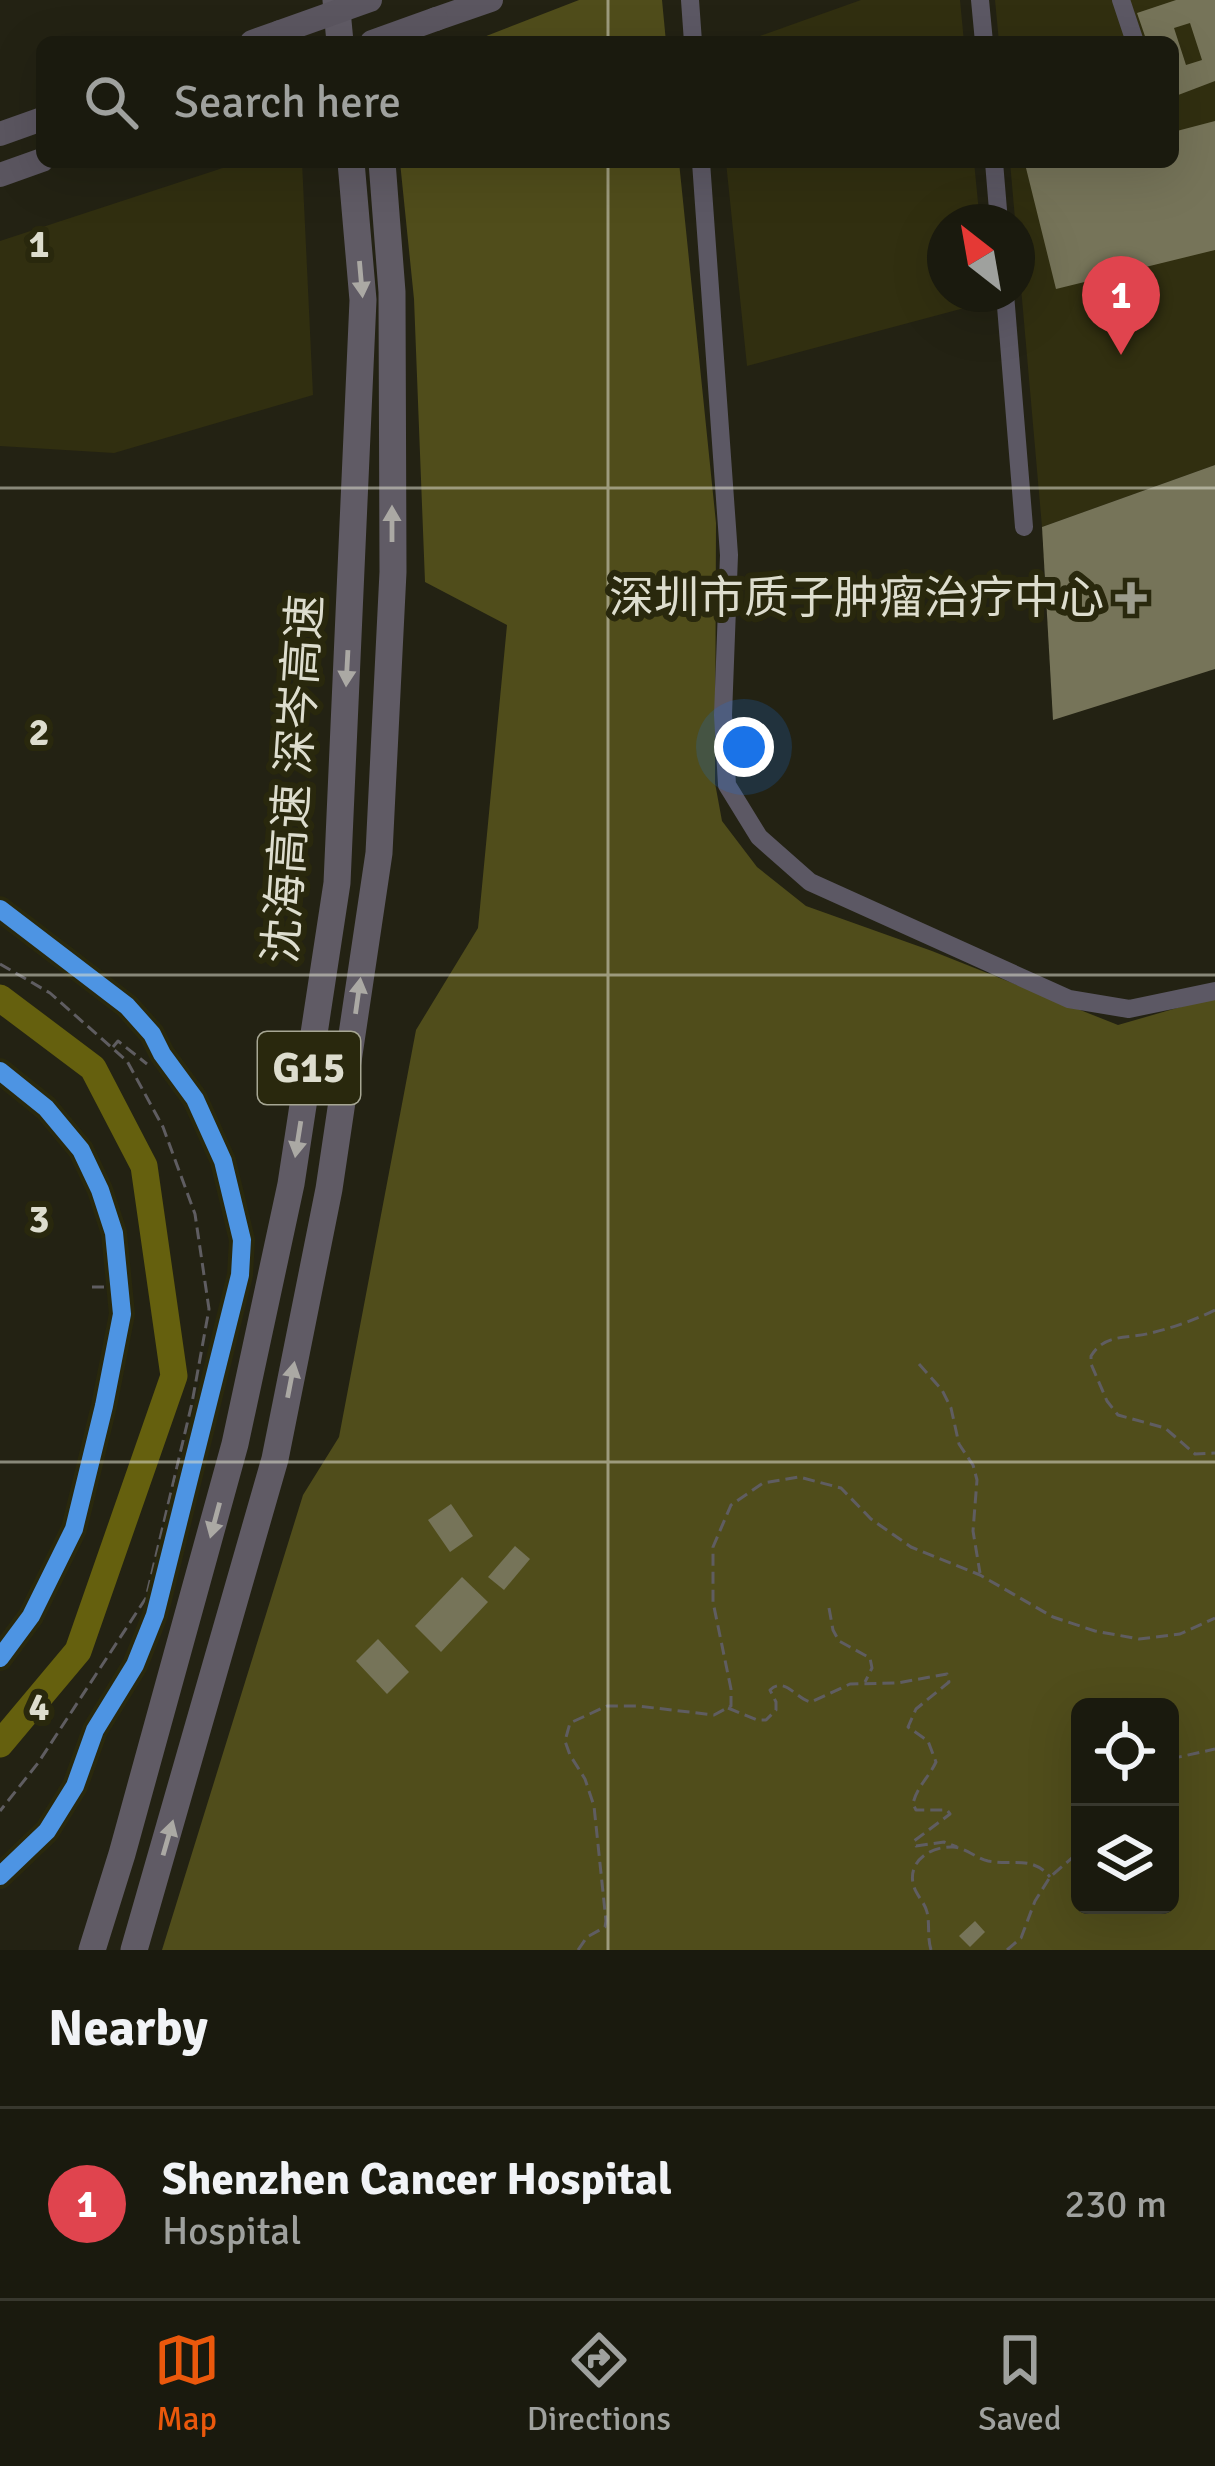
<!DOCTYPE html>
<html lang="en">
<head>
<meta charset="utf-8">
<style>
	body { margin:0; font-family:Signika,"Noto Sans SC",sans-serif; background:#27271c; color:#f1f3f6 }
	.controls { position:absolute; right:36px; bottom:36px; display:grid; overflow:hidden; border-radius:18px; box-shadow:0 12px 48px #0002 }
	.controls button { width:108px; height:108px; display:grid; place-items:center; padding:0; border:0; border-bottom:3px solid #38382e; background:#1a1a0e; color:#f1f3f6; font:60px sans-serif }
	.compass { position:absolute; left:927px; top:204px; width:108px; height:108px; border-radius:50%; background:#1a1a0e; box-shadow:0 12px 48px #0002; rotate:329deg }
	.you { position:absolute; left:744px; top:747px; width:42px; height:42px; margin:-30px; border:9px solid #fff; border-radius:50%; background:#1a73e8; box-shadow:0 0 0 18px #1a73e833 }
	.badge { display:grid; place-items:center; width:78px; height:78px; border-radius:50%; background:#ea580c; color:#fff; font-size:39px; font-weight:700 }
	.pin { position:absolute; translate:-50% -99px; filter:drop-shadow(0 3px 6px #0008) }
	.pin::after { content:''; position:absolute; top:63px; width:42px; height:36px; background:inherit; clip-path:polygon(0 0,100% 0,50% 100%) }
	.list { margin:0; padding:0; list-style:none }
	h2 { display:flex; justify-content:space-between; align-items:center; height:156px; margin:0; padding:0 48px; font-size:51px }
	h2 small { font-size:39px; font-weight:400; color:#9fa19e }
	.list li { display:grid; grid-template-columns:78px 1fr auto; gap:36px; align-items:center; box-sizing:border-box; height:192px; padding:0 48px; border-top:3px solid #38382e }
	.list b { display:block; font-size:45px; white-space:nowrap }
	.list p { margin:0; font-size:39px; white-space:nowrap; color:#9fa19e }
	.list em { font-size:39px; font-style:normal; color:#9fa19e }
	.icon { flex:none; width:66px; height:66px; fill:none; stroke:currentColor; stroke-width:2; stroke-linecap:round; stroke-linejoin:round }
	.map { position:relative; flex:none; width:1215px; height:1950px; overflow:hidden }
	.search { position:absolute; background:#1a1a0e; box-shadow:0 12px 48px #0002; left:36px; right:36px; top:36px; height:132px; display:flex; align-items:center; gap:30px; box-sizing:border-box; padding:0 42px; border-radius:18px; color:#9fa19e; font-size:45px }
	.sheet { height:348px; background:#1a1a0e }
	nav { display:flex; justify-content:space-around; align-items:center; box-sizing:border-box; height:168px; border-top:3px solid #38382e; background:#1a1a0e; font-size:33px; color:#9fa19e }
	nav a { display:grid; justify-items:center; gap:6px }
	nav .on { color:#ea580c }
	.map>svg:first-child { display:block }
	.built { fill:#312f10 }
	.forest { fill:#504d1b; fill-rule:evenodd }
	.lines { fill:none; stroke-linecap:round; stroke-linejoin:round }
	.river { stroke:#65600e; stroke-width:27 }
	.building { fill:#767459; fill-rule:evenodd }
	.path { stroke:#5f5d61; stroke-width:3; stroke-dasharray:12 6; stroke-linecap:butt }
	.minor { stroke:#5c5864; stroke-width:18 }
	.major { stroke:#5b5660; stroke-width:24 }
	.highway { stroke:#605b65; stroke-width:27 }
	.major-bridge { stroke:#5b5660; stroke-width:24 }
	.cycleway-casing { stroke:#29280d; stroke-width:26 }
	.cycleway { stroke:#4d94e3; stroke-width:18 }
	.oneway { fill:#aba9a4 }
	.grid { fill:none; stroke:#ddddce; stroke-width:3; stroke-opacity:0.55 }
	.poi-dot { fill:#9c9c8d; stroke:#29280d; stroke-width:4.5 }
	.labels { text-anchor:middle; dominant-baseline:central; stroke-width:12; stroke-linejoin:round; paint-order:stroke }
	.shield { fill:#29280d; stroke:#a7a794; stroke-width:3 }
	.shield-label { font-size:42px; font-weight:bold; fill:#ddddce }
	.poi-label { font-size:45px; fill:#ddddce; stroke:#29280d; text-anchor:end }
	.street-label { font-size:45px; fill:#ddddce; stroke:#29280d }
	.grid-label { font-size:39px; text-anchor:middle; font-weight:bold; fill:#ddddce; stroke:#29280d; stroke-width:12; stroke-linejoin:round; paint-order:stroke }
</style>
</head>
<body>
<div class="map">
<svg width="1215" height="1950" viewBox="0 0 1215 1950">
	<rect width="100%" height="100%" fill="#232213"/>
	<!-- built -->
	<g class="built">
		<polygon points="861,0 960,0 964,42 743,42"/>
		<polygon points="995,0 1215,0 1215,465 1042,527 1010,162 1173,162 1173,42 999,42"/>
		<polygon points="241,162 302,162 313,395 114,453 0,446 0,241"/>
		<polygon points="726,162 974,162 980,222 945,222 945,294 986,294 987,302 747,366"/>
	</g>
	<!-- forest -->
	<g class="forest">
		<polygon points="579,0 662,0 666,42 471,42"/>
		<path d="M400,162H679L716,523L715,783L722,821L757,867L806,906L932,951L1118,1025L1215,997V1950H162L303,1495L339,1437L416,1030L478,928L507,625L425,582L414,299ZM1080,1707H1170V1905H1080Z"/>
	</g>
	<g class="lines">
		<!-- river -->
		<polyline class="river" points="0,998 93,1068 144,1166 174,1376 78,1651 0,1744"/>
	</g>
	<!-- building -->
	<g class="building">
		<path d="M1176,0H1215V81L1173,97V42H1147L1137,13ZM1190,23L1202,60L1186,65L1174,28Z"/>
		<polygon points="1215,121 1215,250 1056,289 1026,168 1050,162 1173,162 1173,132"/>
		<polygon points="1215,465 1215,669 1053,720 1042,527"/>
		<polygon points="451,1504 473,1536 450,1552 428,1520"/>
		<polygon points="515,1546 530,1559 504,1590 488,1577"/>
		<polygon points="462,1577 488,1602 441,1652 415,1626"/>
		<polygon points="378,1639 409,1672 387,1694 356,1661"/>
		<polygon points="975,1921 985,1932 970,1947 959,1936"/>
	</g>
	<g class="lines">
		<!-- path -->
		<g class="path">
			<polyline points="0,964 50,993 127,1061 163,1127 195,1214 209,1309 192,1403 146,1598 38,1763 0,1811"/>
			<polyline points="113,1047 118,1041 147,1064"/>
			<polyline points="92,1287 106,1287"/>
			<path d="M1215,1310C1195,1320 1172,1328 1151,1333C1128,1339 1105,1333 1091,1356V1364L1107,1401L1118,1415L1165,1428L1195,1454L1215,1453"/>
			<polyline points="919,1364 942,1390 951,1408 959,1444 973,1465 977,1480 973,1531 980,1573"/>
			<polyline points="829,1608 833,1630 839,1641 870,1658 872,1668 865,1682"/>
			<path d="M728,1708L757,1720H766L776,1710V1702L770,1690C785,1676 796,1699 811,1702L850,1684L897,1683L947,1674L949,1682L916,1709L908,1727L928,1741L936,1762C929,1777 916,1788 913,1804L916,1810H947L950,1814L914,1841L916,1846L944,1842L957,1847"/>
			<polyline points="1170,1759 1215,1749"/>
			<polyline points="578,1950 587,1937 605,1927 606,1921 594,1806 585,1779 570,1755 565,1741 570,1723 607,1706 638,1706 714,1715 731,1706 731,1689 713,1602 713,1547 731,1505 763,1483 799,1477 841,1488 871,1519 911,1547 980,1575 1053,1617 1095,1631 1139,1639 1180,1634 1215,1618"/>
			<path d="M931,1950C927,1937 930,1925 927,1912C925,1903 917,1896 914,1887C906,1862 930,1846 953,1847C966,1848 976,1858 988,1861C1012,1866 1032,1855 1050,1877"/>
			<polyline points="1007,1950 1021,1938 1035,1901 1050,1877 1080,1851"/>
		</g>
		<!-- minor -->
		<g class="minor">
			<polyline points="690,0 693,42"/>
			<polyline points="980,0 984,42"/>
			<polyline points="1121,0 1135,42"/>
			<polyline points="701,162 729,555 723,715 727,785 759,837 810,882 1069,999 1129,1009 1215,991"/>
			<polyline points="994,162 999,222"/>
			<polyline points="1005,294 1024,527"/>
		</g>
		<!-- major -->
		<g class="major">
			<polyline points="436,19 491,0"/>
			<polyline points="252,42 280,32"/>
			<polyline points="0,134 42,119"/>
			<polyline points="0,175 42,160"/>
		</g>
		<!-- highway -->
		<g class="highway">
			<polyline points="336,0 340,42"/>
			<polyline points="92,1950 122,1854 235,1444 291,1184 337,883 363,300 351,162"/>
			<polyline points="134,1950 275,1459 329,1189 379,853 393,572 392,292 382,162"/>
		</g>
		<!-- major-bridge -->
		<g class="major-bridge">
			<polyline points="280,32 370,0"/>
			<polyline points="372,42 436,19"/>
		</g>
		<defs>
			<g id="cycleway">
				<polyline points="0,909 127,1006 152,1034 162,1054 195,1099 223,1161 242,1240 240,1275 155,1615 135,1665 95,1730 75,1786 47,1831 0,1876"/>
				<polyline points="0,1071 46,1108 81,1150 100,1190 114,1233 122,1314 104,1406 74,1529 31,1616 0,1658"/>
			</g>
		</defs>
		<!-- cycleway casing -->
		<use href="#cycleway" class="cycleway-casing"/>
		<!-- cycleway -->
		<use href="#cycleway" class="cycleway"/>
	</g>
	<!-- one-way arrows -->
	<defs><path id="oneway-solid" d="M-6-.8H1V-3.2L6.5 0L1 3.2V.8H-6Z" transform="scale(3)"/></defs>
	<g class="oneway">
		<use href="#oneway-solid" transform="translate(361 279) rotate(85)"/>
		<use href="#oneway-solid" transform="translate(392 524) rotate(-90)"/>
		<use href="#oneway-solid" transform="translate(347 668) rotate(93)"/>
		<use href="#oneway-solid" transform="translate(358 996) rotate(-82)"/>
		<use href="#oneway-solid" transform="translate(298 1139) rotate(99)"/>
		<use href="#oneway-solid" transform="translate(291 1380) rotate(-79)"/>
		<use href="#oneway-solid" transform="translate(215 1520) rotate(105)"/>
		<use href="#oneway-solid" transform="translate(168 1838) rotate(-74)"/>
	</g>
	<!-- grid -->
	<path class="grid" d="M608,0V42M608,162V1950M0,488H1215M0,975H1215M0,1462H1215"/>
	<!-- markers -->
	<path class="poi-dot" d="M1125 580h12v12h12v12h-12v12h-12v-12h-12v-12h12z"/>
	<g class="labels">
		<!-- shield labels -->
		<rect class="shield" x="258" y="1032" width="102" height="72" rx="9"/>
		<g class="shield-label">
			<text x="309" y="1068">G15</text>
		</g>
		<!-- poi labels -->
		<g class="poi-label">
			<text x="1104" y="598">深圳市质子肿瘤治疗中心</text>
		</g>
		<!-- street labels -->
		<g class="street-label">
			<text transform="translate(294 779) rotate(-86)">沈海高速 深岑高速</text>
		</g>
	</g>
	<g class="grid-label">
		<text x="39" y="257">1</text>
		<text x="39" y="745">2</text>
		<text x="39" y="1232">3</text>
		<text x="39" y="1720">4</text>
	</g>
</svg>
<div class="controls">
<button><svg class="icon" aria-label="locate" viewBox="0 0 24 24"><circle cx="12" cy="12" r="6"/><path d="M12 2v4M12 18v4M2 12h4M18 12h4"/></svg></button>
<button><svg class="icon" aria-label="layers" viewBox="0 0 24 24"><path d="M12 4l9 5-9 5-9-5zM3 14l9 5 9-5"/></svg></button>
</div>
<svg class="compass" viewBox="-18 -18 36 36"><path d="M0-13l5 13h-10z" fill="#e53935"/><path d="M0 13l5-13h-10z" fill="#9fa19e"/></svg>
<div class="you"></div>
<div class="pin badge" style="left:1121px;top:355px;background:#e0444e">1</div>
<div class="search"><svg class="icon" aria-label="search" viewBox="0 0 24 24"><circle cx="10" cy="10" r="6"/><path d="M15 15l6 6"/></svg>Search here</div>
</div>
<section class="sheet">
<h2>Nearby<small></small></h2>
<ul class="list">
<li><span class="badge" style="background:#e0444e">1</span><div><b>Shenzhen Cancer Hospital</b><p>Hospital</p></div><em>230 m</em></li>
</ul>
</section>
<nav>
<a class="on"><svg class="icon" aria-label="map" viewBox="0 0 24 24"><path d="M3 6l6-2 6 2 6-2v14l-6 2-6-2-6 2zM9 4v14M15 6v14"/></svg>Map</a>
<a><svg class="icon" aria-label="directions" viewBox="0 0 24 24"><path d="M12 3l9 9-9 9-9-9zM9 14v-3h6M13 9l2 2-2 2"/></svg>Directions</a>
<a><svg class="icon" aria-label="saved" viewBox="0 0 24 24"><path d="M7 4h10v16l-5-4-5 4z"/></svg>Saved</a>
</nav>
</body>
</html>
